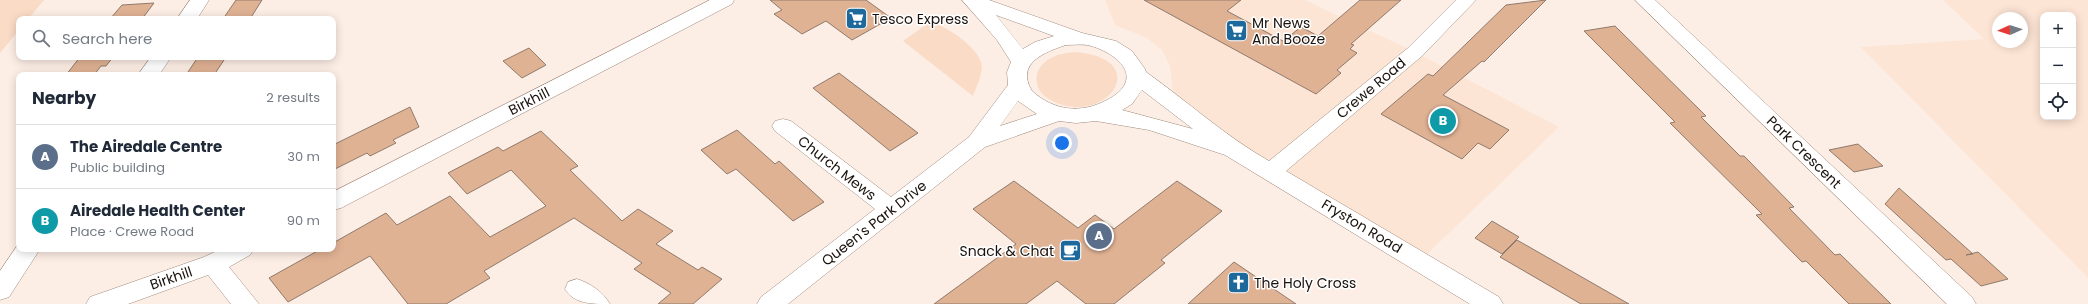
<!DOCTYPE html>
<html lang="en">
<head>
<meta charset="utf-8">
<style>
	body { margin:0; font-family:Poppins,sans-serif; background:#f6f6f7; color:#1f2937 }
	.controls { position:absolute; right:12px; top:12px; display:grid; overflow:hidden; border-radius:8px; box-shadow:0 2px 10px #0003 }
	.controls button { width:36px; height:36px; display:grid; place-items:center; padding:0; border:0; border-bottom:1px solid #e0e1e3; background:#fff; color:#1f2937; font:20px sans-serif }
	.compass { position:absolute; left:1992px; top:12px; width:36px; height:36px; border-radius:50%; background:#fff; box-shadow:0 2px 10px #0003; rotate:267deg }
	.you { position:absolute; left:1062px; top:143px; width:14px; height:14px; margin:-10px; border:3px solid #fff; border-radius:50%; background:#1a73e8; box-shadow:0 0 0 6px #1a73e833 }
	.badge { display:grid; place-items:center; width:26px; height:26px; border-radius:50%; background:#1d699c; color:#fff; font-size:13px; font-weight:700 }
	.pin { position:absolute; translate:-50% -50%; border:2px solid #fff; box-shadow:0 1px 4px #0006 }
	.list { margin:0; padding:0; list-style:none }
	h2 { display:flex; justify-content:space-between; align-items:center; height:52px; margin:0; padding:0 16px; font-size:17px }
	h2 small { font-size:13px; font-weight:400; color:#747a83 }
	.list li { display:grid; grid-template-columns:26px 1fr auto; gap:12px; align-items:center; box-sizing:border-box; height:64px; padding:0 16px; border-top:1px solid #e0e1e3 }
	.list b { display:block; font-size:15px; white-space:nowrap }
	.list p { margin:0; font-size:13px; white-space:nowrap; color:#747a83 }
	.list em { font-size:13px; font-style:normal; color:#747a83 }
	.icon { flex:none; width:22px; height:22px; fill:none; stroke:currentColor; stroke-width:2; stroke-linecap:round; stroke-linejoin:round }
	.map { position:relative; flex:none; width:2088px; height:304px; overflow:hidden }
	.search { position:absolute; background:#fff; box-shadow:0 2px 10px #0003; left:16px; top:16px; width:320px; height:44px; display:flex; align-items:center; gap:10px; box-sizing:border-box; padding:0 14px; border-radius:8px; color:#747a83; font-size:15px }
	.panel { position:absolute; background:#fff; box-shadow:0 2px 10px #0003; left:16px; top:72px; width:320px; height:180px; border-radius:8px }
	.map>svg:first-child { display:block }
	.built { fill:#fde5d5; fill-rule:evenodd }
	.green { fill:#fadbc6 }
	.building { fill:#e0b294; stroke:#8f7a6c }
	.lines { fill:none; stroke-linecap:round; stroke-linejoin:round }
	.minor-casing { stroke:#a08a7d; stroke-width:1 }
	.minor { fill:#fff; fill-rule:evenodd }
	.labels { text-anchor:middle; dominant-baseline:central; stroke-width:3; stroke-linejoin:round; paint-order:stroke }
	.poi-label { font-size:14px; fill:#19110c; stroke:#fff; text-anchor:start }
	.street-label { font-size:14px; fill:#19110c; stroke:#fff }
</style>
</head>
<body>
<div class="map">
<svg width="2088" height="304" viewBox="0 0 2088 304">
	<rect width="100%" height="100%" fill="#fdeee5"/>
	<!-- built -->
	<g class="built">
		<polygon points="1105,0 1305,0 1415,52 1559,127 1420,261 1174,102 1170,66 1162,50 1147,38 1115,25"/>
		<path d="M1943,0H2088V278L1861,47L1984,39ZM2043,15H2073V117H2043ZM1998,18H2022V42H1998Z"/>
	</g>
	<!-- green -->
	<g class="green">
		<polygon points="0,0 44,0 28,19 19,19 19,30 0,53"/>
		<path d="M930,22C947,26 982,49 982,68C981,77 976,88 973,96L903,41Z"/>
		<path d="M1074,52C1158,58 1104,131 1049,99C1031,88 1033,67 1051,58C1058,54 1066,53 1074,52Z"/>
	</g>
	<!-- building -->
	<g class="building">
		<polygon points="236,0 262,0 250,19 223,19"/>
		<polygon points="770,0 866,0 891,18 852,40 826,21 802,34 774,14 782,10"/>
		<polygon points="1144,0 1241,0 1227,11 1283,41 1301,27 1318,36 1360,0 1401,0 1351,44 1354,45 1350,49 1357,53 1337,70 1341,73 1316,94"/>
		<polygon points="1546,0 1484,62 1482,61 1443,95 1509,130 1490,149 1478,143 1462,159 1381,114 1428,74 1433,76 1506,5"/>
		<polygon points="154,3 142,19 110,19 122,5"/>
		<polygon points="1615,26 1706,116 1701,117 1740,156 1744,156 1794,207 1789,208 1835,255 1840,254 1891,304 1849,304 1806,261 1802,262 1756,215 1762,214 1670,123 1675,122 1584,31"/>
		<polygon points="529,48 546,65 522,78 503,61"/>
		<polygon points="80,57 113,57 106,66 101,66 94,75 66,75"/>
		<polygon points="198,57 226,57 214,75 186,75"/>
		<polygon points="839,73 918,133 890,151 813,88"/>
		<polygon points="410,107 419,127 393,140 396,143 370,156 367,153 333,170 333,145"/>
		<polygon points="737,130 775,164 779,161 824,202 793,221 736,169 727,174 701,150"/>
		<polygon points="541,131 578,166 570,170 622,221 638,209 673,231 656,244 698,270 702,267 722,279 693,304 658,304 671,293 634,269 642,263 574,218 484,271 490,278 446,304 408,304 370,256 288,302 269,278 321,249 333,249 333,243 386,213 397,225 450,196 490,237 546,206 511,170 467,194 448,173 498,147 503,151"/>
		<polygon points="1858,144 1883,166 1854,172 1829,150"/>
		<polygon points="1014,181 1078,228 1095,215 1114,229 1177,181 1222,211 1161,260 1165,263 1114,304 1086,304 1057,281 1026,304 934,304 1016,244 973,209"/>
		<polygon points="1899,188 1973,254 1966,255 1978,252 2008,279 1981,286 1951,259 1946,260 1885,204"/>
		<polygon points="1492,221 1519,237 1502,254 1475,238"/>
		<polygon points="1517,240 1629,304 1581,304 1500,257"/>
		<polygon points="1234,262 1296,304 1188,304"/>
	</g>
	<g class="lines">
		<defs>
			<g id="minor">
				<polygon points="190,0 209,0 197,19 177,19"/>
				<polygon points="710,0 734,0 732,4 341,208 333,210 333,192"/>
				<path d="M962,0H989L1082,33L1116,41L1132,51L1145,69L1146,72C1187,101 1225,136 1269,161L1408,48L1456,0H1476L1422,56L1286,171L1499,297L1503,304H1470L1225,155L1149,130L1096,121L1076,123L1059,121L985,147L788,304H757L761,297L875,209L775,131L772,126L775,121L783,119L791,121L891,197L969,137L1008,85L1007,72L1011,62L997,40ZM996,15L1054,36L1035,42L1023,49ZM1066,45C1073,45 1080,44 1087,45C1103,48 1134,64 1125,84C1121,92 1114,96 1107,100C1081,114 1054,111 1032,91C1015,63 1045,52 1066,45ZM1142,90L1193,129L1122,110L1132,104ZM1018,101L1037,114L1000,126Z"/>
				<polygon points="1635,0 1655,0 1972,297 1976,304 1947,304"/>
				<polygon points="151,57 171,57 159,75 138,75"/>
				<polygon points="19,243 19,249 40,249 9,297 0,300 0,271"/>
				<polygon points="221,249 254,249 250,255 229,267 259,304 231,304 208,275 128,304 86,304 90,297 204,257"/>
				<path d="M577,279C590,283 603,292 610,304C591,304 574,304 565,289L568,282Z"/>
			</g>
		</defs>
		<!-- minor casing -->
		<use href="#minor" class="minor-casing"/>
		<!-- minor -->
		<use href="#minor" class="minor"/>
	</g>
	<!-- icons -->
	<defs>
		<symbol id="supermarket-square" viewBox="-11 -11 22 22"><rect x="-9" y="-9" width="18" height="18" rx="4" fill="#1d699c" stroke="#fff"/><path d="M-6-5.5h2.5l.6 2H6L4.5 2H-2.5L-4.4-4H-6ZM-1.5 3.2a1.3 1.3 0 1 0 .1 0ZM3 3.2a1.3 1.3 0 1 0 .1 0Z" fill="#fff"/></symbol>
		<symbol id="cafe-square" viewBox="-11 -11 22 22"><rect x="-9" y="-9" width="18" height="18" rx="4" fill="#1d699c" stroke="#fff"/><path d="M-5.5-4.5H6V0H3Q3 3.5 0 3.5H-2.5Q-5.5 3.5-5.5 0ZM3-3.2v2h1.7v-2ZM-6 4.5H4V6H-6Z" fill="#fff"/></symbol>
		<symbol id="church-square" viewBox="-11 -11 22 22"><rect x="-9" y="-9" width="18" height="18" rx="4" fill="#1d699c" stroke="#fff"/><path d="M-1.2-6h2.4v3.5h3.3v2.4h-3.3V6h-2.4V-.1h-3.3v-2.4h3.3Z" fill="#fff"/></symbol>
	</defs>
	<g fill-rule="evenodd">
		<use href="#supermarket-square" x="844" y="6" width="25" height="25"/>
		<use href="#supermarket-square" x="1224" y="18" width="25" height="25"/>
		<use href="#cafe-square" x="1058" y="238" width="25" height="25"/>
		<use href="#church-square" x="1226" y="270" width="25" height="25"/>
	</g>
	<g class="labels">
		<!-- poi labels -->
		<g class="poi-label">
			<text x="872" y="19">Tesco Express</text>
			<text x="1252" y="23">Mr News<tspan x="1252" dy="16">And Booze</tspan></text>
			<text x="1054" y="251" text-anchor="end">Snack &amp; Chat</text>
			<text x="1254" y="283">The Holy Cross</text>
		</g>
		<!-- street labels -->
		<g class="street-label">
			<text transform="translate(1371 88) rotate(-40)">Crewe Road</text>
			<text transform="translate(529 101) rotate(-27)">Birkhill</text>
			<text transform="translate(1804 152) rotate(44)">Park Crescent</text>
			<text transform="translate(837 168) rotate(38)">Church Mews</text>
			<text transform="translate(874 223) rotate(-38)">Queen's Park Drive</text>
			<text transform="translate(1362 226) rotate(31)">Fryston Road</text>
			<text transform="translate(171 278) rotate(-19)">Birkhill</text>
		</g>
	</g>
</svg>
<div class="controls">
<button>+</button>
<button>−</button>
<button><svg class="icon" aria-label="locate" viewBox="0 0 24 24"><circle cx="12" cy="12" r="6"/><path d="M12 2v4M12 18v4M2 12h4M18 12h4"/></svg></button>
</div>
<svg class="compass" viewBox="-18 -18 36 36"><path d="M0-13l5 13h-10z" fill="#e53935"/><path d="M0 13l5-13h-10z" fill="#747a83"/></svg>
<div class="you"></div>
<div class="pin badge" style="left:1099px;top:236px;background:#5c6f8a">A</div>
<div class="pin badge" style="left:1443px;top:121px;background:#0f9aa8">B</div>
<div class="search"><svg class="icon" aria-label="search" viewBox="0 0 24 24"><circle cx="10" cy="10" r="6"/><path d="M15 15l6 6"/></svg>Search here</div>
<section class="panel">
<h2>Nearby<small>2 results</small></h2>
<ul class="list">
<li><span class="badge" style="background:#5c6f8a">A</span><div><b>The Airedale Centre</b><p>Public building</p></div><em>30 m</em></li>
<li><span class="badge" style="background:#0f9aa8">B</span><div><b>Airedale Health Center</b><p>Place · Crewe Road</p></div><em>90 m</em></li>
</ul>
</section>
</div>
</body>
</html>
